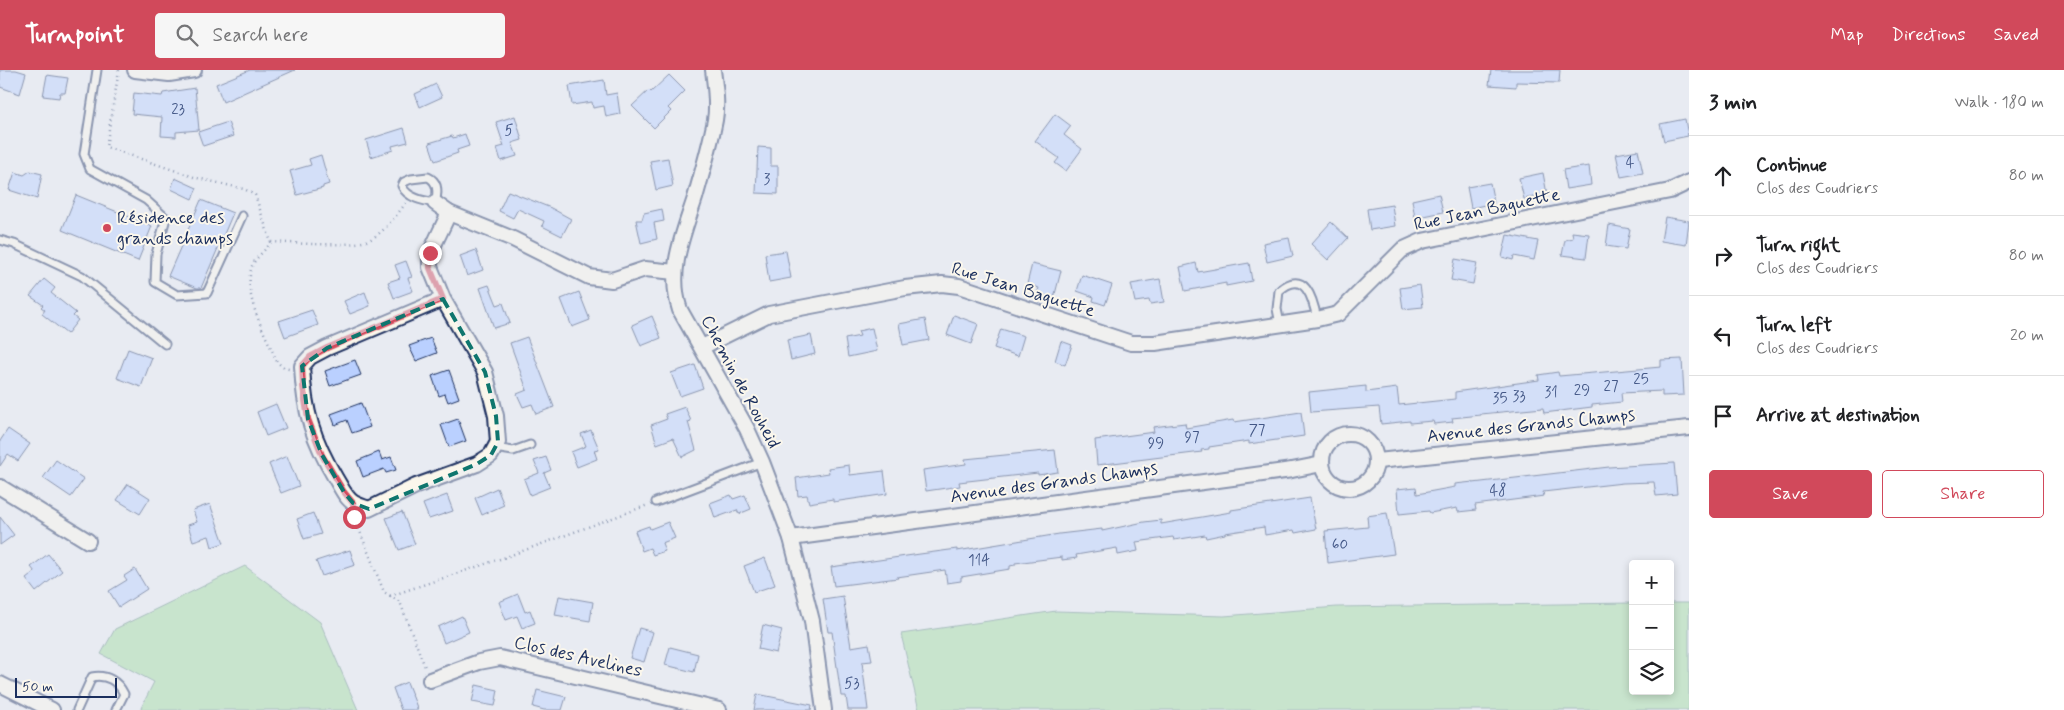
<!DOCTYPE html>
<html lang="en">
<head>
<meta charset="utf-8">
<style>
	body { margin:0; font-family:Mynerve,sans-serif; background:#f6f6f6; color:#202124 }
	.controls { position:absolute; right:15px; bottom:15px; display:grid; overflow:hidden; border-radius:5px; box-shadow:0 2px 8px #0003 }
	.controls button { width:45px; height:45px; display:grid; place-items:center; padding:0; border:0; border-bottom:1px solid #e0e0e0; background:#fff; color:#202124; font:25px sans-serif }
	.scale { position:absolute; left:15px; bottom:12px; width:102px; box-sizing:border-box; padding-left:5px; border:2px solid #1b2f5e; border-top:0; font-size:14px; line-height:18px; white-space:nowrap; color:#1b2f5e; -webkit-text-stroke:4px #fbf7ec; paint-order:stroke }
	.stop { position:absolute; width:15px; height:15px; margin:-11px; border:4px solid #d1495b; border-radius:50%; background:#fff }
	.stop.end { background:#d1495b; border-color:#fff; box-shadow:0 1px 5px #0008 }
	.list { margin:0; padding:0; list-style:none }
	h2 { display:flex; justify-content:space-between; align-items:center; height:65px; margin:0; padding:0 20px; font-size:21px }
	h2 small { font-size:16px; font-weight:400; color:#757577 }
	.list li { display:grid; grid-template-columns:32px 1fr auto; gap:15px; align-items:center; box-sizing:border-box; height:80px; padding:0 20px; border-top:1px solid #e0e0e0 }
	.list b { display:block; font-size:19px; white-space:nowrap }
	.list p { margin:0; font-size:16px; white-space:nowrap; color:#757577 }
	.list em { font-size:16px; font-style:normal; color:#757577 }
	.actions { display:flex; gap:10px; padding:15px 20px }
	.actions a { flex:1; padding:11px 0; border:1px solid #d1495b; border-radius:5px; text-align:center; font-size:18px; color:#d1495b }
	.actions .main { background:#d1495b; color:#fff }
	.icon { flex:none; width:28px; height:28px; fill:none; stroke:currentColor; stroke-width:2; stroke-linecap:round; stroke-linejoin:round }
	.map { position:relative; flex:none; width:1689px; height:640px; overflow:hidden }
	header { display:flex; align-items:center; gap:30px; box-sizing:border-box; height:70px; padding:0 25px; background:#d1495b; color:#fff }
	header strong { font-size:24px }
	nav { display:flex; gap:28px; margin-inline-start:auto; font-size:18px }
	.search { width:350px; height:45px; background:#f6f6f6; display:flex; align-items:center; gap:12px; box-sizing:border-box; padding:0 18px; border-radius:5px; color:#757577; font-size:19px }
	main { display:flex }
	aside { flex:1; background:#fff }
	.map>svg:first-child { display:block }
	.green { fill:#a3dca1; stroke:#5f8680 }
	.building { fill:#bad0ff; stroke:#1b2f5e }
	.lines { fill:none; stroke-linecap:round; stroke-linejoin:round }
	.lane-casing { stroke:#1b2f5e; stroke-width:11 }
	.street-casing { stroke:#1b2f5e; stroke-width:18 }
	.path { stroke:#1b2f5e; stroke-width:2.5; stroke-dasharray:1 4; stroke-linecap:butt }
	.lane { stroke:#fbf7ec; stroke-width:7 }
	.street { stroke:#fbf7ec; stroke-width:14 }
	.route { stroke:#d1495b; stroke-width:6 }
	.marked { fill:none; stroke:#0f766e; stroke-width:4; stroke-dasharray:10 6; stroke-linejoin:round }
	.poi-dot { fill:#d1495b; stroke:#fbf7ec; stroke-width:2 }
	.labels { text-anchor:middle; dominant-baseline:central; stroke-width:4; stroke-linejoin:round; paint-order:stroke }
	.number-label { font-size:15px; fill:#435786 }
	.street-label { font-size:18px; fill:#1b2f5e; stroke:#fbf7ec }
	.poi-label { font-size:18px; fill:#1b2f5e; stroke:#fbf7ec; text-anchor:start }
</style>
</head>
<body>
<header>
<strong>Turnpoint</strong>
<div class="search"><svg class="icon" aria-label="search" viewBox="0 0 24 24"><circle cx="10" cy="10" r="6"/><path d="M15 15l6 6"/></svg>Search here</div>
<nav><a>Map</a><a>Directions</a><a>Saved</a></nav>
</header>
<main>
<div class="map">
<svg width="1689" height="640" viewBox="0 0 1689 640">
	<rect width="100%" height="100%" fill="#e8ebf2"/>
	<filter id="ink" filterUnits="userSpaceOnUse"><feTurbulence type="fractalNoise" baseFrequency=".02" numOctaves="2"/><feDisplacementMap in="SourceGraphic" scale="10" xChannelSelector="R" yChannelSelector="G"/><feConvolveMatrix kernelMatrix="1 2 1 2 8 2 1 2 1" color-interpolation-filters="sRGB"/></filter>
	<g filter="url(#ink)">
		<!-- green -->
		<g class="green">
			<polygon points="245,496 320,552 358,640 140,640 154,612 101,584 115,559"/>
			<polygon points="1633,533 1633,621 1670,621 1670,533 1689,533 1689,640 919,640 901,564 1056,541 1224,546 1337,537"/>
		</g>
		<!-- building -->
		<g class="building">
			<polygon points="0,0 16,0 26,3 20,24 0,17"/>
			<polygon points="250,0 295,0 223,32 216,14"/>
			<polygon points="1491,0 1560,0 1559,13 1516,12 1516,17 1489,15"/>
			<polygon points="47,5 68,8 65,23 60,23 59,28 43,26"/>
			<polygon points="669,5 685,21 668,38 671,41 654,58 632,36 649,20 651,22"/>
			<polygon points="604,10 606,25 617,23 620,44 606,47 604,36 593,38 592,32 572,35 569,16"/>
			<polygon points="436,14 442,27 420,37 415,24"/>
			<polygon points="195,18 199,60 176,62 176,67 161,66 162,47 132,44 134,23 162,26 163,23"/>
			<polygon points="1055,44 1071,56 1064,65 1082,79 1066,101 1055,93 1059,88 1035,71"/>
			<polygon points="515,46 522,70 512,73 517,86 501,91 497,78 504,76 496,52"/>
			<polygon points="1685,49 1688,66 1664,71 1660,54"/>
			<polygon points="228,52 233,66 203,76 198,62"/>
			<polygon points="404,58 408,72 392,76 393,80 371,87 366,70"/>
			<polygon points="465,64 469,76 457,80 458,83 435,91 429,73 452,66 453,68"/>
			<polygon points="758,77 771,78 771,96 778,96 778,124 756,123"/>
			<polygon points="1638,80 1643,103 1621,107 1616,84"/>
			<polygon points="321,85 329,114 323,116 323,118 297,125 290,101 311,95 309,89"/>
			<polygon points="668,88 673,116 656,120 650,91"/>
			<polygon points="1589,96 1591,115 1566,119 1563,100"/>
			<polygon points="30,101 42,104 37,129 9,120 15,102 24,105"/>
			<polygon points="1543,103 1547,124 1524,129 1519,108"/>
			<polygon points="175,108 197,118 192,129 171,119"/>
			<polygon points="1490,113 1494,133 1471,138 1467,117"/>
			<polygon points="508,121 551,138 571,149 562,166 542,156 544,151 518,139 513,148 499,141"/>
			<polygon points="1439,124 1443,142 1415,148 1412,130"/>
			<polygon points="76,125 152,156 138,191 62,160"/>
			<polygon points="201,130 233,143 201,218 197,218 168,206"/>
			<polygon points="1392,135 1395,156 1370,160 1367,139"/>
			<polygon points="662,139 664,151 654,153 657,169 641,173 636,150 642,150 644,143"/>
			<polygon points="1665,147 1689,151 1686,175 1661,171"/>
			<polygon points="1331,152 1348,168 1328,190 1311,174"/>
			<polygon points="1609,155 1630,159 1626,179 1606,176"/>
			<polygon points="1572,162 1589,164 1586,188 1562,185 1565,170 1573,168"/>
			<polygon points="1507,165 1538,171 1534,190 1514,186 1513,190 1502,187"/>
			<polygon points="1289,168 1293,186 1267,192 1263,173"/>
			<polygon points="476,180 483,200 467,206 460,186"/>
			<polygon points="786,181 791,208 769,212 765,184"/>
			<polygon points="1455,189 1477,193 1473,214 1451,210"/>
			<polygon points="406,191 412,207 408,208 413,221 394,228 388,212 400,208 395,195"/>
			<polygon points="1196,193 1198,202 1249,193 1252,211 1226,216 1226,213 1185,221 1180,197"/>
			<polygon points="1032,194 1061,201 1054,228 1037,223 1039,218 1027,214"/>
			<polygon points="1082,205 1112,215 1105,235 1093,231 1094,227 1077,221"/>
			<polygon points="44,209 55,218 51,223 76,243 73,246 78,250 67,264 42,244 45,240 41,237 43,235 30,226"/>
			<polygon points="1160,209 1164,232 1150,234 1149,230 1135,232 1131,214"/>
			<polygon points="489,215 497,235 503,233 510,253 494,258 480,218"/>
			<polygon points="1420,215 1423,237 1403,239 1400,218"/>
			<polygon points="365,222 370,236 350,244 344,231"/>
			<polygon points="579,222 590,250 572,257 561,229"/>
			<polygon points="312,240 318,255 285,267 279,251"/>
			<polygon points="954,245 978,254 971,274 947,265"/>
			<polygon points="652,246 661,268 641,276 632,255"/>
			<polygon points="925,249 929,270 903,275 899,254"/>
			<polygon points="872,258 877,281 848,287 845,269 860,266 858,261"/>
			<polygon points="1001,259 1024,266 1018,286 994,278"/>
			<polygon points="811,265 815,284 791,290 787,270"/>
			<polygon points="527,267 554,337 536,344 532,334 523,337 517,324 527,320 510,273"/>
			<polygon points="431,268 437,283 416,291 409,276"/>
			<polygon points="1061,271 1072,275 1065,295 1055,291"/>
			<polygon points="128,279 152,288 141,317 117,308"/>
			<polygon points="1682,289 1684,325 1662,326 1662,321 1621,323 1622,332 1592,335 1592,337 1544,343 1543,338 1481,344 1481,345 1452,348 1453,352 1434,354 1433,351 1410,353 1410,351 1381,354 1379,337 1311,342 1309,322 1366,316 1366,322 1397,318 1399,335 1455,329 1455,322 1539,310 1538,305 1558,302 1559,306 1661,297 1661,290"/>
			<polygon points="355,290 361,305 330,316 325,301"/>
			<polygon points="695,295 703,318 680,326 671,303"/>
			<polygon points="449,300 459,328 448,332 445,324 439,326 432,306"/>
			<polygon points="361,333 370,357 352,363 347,350 335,355 331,344"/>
			<polygon points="276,334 286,358 266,366 257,342"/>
			<polygon points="685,337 691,351 688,352 696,380 682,387 673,368 657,374 651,355 667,349 665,344"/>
			<polygon points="1301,342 1304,366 1249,374 1249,371 1209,377 1209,379 1201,380 1202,382 1097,395 1095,370 1154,362 1153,357 1185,353 1186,358 1233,350 1234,352"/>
			<polygon points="458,349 466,371 449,377 441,355"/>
			<polygon points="8,359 30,374 18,391 8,384 0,396 0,371"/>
			<polygon points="591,360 599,379 594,380 597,389 577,397 571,382 586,376 581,364"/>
			<polygon points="1055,380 1058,402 1038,405 1038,403 959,412 960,416 926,421 923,400 966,394 965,389"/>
			<polygon points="379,382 382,390 391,387 396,400 386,403 384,399 363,407 357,391"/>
			<polygon points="287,386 299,416 281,423 269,394"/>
			<polygon points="546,387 551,400 544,403 550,417 530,425 524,409 539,403 534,391"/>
			<polygon points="56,390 84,409 71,427 43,408"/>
			<polygon points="1674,393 1677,424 1656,426 1654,412 1623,413 1543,422 1544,426 1475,435 1476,440 1458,442 1457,438 1430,443 1429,441 1399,444 1397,419 1416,417 1417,424 1455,417 1455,414 1473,412 1473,413 1609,397"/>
			<polygon points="849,395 850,405 884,401 887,424 833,432 833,429 809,433 807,425 798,426 796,408 829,403 828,398"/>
			<polygon points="128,414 150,428 140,444 117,430"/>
			<polygon points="497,418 504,435 482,445 475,428"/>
			<polygon points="447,425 453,441 429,449 423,434"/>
			<polygon points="731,425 733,429 745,425 751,439 739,444 737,440 715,448 710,433"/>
			<polygon points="1310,428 1316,459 1295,463 1294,460 1265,465 1264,457 1225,463 1225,464 1206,468 1205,465 1174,470 1173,467 1136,472 1138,481 1118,485 1117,478 1076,485 1077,488 1062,490 1062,487 1015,493 1015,495 1010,496 1010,499 961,507 961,511 947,513 945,500 897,507 898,508 834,516 831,497 920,484 957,479 957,481 1059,464 1102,459 1102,461 1144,452 1161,450 1161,454 1231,442 1231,440"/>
			<polygon points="210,434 224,473 212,477 209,466 193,471 188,455 197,452 193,440"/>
			<polygon points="402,442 415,474 399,480 386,448"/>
			<polygon points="313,443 321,464 304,469 297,449"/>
			<polygon points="1387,443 1394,484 1328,493 1325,461 1368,457 1367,446"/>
			<polygon points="0,447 14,465 0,475"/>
			<polygon points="668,452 675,468 662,473 665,481 653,485 650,478 642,481 635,461 649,456 650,459"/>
			<polygon points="350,480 355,495 322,506 316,491"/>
			<polygon points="48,484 62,501 36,522 26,509 35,502 31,497"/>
			<polygon points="765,488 775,515 754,522 744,496"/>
			<polygon points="135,499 147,519 119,537 109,521 127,510 124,506"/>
			<polygon points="518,524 525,542 530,540 535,553 522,558 517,546 506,550 499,532"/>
			<polygon points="559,526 593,532 590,551 555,545"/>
			<polygon points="843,526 851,577 869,574 872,591 862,592 868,640 848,640 846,626 841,626 832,562 828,562 823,529"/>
			<polygon points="462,546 469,562 444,573 438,557"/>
			<polygon points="763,555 782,560 776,583 758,579"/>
			<polygon points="639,558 653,562 644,592 630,588"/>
			<polygon points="670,577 698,584 694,602 665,595"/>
			<polygon points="407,612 418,640 401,640 393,618"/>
			<polygon points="476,615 498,620 495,636 472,632"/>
			<polygon points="537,620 566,627 562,640 544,640 533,637"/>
			<polygon points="757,624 812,635 811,640 754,640"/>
		</g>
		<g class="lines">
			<defs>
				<g id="lane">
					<polyline points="97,0 84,84 90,99 146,130 166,148 156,184 155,212 177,225 207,223 242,146"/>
					<path d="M428,107C439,112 438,123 435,133C424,131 407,128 402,116L404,112L411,109Z"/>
					<polyline points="0,170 14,174 82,206 165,274"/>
					<path d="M1280,254L1277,239L1279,221C1305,198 1313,229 1317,249"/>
					<polyline points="495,378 513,381 530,375"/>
					<polyline points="656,432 762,392"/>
					<path d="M77,640L92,607C106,604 118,611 124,624L116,640"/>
				</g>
				<g id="street">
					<polyline points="135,0 169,4 194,0"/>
					<path d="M713,0C715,16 718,34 715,50C710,76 702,103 695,128C683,165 667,201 680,240L747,359L762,392L791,468L812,551L824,640"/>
					<polyline points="435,133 449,143 513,169 589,207 612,210 645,199 675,202"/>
					<path d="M443,229L327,278L310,287L302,296C304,342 313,370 336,409C341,417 346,429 354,433C359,436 364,437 369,439L416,416L477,394L491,385L498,372L496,346L485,302L443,229L430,197V183L449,143"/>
					<polyline points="702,277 769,244 905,218 942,214 959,216 1131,273 1155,273 1317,249 1338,244 1402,180 1422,171 1670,121 1689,112"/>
					<circle cx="1349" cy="391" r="27"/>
					<polyline points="1378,391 1689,358"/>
					<polyline points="0,417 88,471"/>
					<polyline points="791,468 1292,400 1322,394"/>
					<polyline points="430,610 479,592 500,588 719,640"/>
					<polyline points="0,614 52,640"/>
				</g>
			</defs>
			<!-- lane casing -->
			<use href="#lane" class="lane-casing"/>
			<!-- street casing -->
			<use href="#street" class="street-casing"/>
			<!-- path -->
			<g class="path">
				<path d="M119,0L106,77L197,108L244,119L255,125L271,172C291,173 357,178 371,169C386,160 395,147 406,133"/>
				<path d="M271,172C266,180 255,188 252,196C242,227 266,264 277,292L284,298L289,299"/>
				<polyline points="355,449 384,522 400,532 425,597"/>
				<polyline points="390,526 506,487 648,435"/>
			</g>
			<!-- lane -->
			<use href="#lane" class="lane"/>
			<!-- street -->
			<use href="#street" class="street"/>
		</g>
	</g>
	<g class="lines" filter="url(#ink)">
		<!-- route -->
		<polyline class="route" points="354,447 353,433 344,422 322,385 308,349 303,317 302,296 310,287 327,278 443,229 430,198 430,183"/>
	</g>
	<!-- marked area -->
	<path d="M0 0H1689V640H0ZM443,229L485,302L496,346L498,372L491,385L477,394L369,439L353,433L344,422L322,385L308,349L302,296L327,278Z" fill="#e8ebf2" fill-opacity=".55" fill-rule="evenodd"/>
	<path class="marked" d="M443,229L485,302L496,346L498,372L491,385L477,394L369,439L353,433L344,422L322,385L308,349L302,296L327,278Z"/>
	<!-- markers -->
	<circle class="poi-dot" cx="107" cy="158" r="5"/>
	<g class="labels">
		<!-- number labels -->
		<g class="number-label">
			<text x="178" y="40">23</text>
			<text x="509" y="61">5</text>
			<text x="1630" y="93">4</text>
			<text x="767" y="110">3</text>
			<text x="1641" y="310">25</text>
			<text x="1611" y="317">27</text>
			<text x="1582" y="321">29</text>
			<text x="1551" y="323">31</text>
			<text x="1519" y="327">33</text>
			<text x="1500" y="329">35</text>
			<text x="1257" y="361">77</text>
			<text x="1192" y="368">97</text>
			<text x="1156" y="374">99</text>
			<text x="1498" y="421">48</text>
			<text x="1340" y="475">60</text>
			<text x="979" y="491">114</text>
			<text x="852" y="614">53</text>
		</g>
		<!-- street labels -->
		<g class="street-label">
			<text transform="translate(1487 140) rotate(-12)">Rue Jean Baguette</text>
			<text transform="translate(1023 220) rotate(17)">Rue Jean Baguette</text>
			<text transform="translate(740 312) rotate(62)">Chemin de Rouheid</text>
			<text transform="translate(1531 356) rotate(-6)">Avenue des Grands Champs</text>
			<text transform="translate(1054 413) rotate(-8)">Avenue des Grands Champs</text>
			<text transform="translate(578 587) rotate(13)">Clos des Avelines</text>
		</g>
		<!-- poi labels -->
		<g class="poi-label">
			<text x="117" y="148">Résidence des<tspan x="117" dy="21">grands champs</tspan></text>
		</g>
	</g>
</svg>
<div class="controls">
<button>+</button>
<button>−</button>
<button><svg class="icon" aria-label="layers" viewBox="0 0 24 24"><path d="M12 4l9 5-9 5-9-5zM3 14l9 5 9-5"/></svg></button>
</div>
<div class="scale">50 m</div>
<div class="stop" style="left:354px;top:447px"></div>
<div class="stop end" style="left:430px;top:183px"></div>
</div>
<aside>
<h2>3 min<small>Walk · 180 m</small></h2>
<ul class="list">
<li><svg class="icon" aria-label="ahead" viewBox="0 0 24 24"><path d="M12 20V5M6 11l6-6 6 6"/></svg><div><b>Continue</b><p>Clos des Coudriers</p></div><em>80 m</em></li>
<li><svg class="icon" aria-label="right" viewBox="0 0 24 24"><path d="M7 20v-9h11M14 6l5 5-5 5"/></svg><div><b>Turn right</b><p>Clos des Coudriers</p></div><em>80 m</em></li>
<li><svg class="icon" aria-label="left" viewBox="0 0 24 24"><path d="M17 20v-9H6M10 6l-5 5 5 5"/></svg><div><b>Turn left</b><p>Clos des Coudriers</p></div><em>20 m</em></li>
<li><svg class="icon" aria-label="arrive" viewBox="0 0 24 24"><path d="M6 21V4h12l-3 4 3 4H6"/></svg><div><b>Arrive at destination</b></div></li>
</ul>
<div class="actions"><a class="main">Save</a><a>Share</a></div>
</aside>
</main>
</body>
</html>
